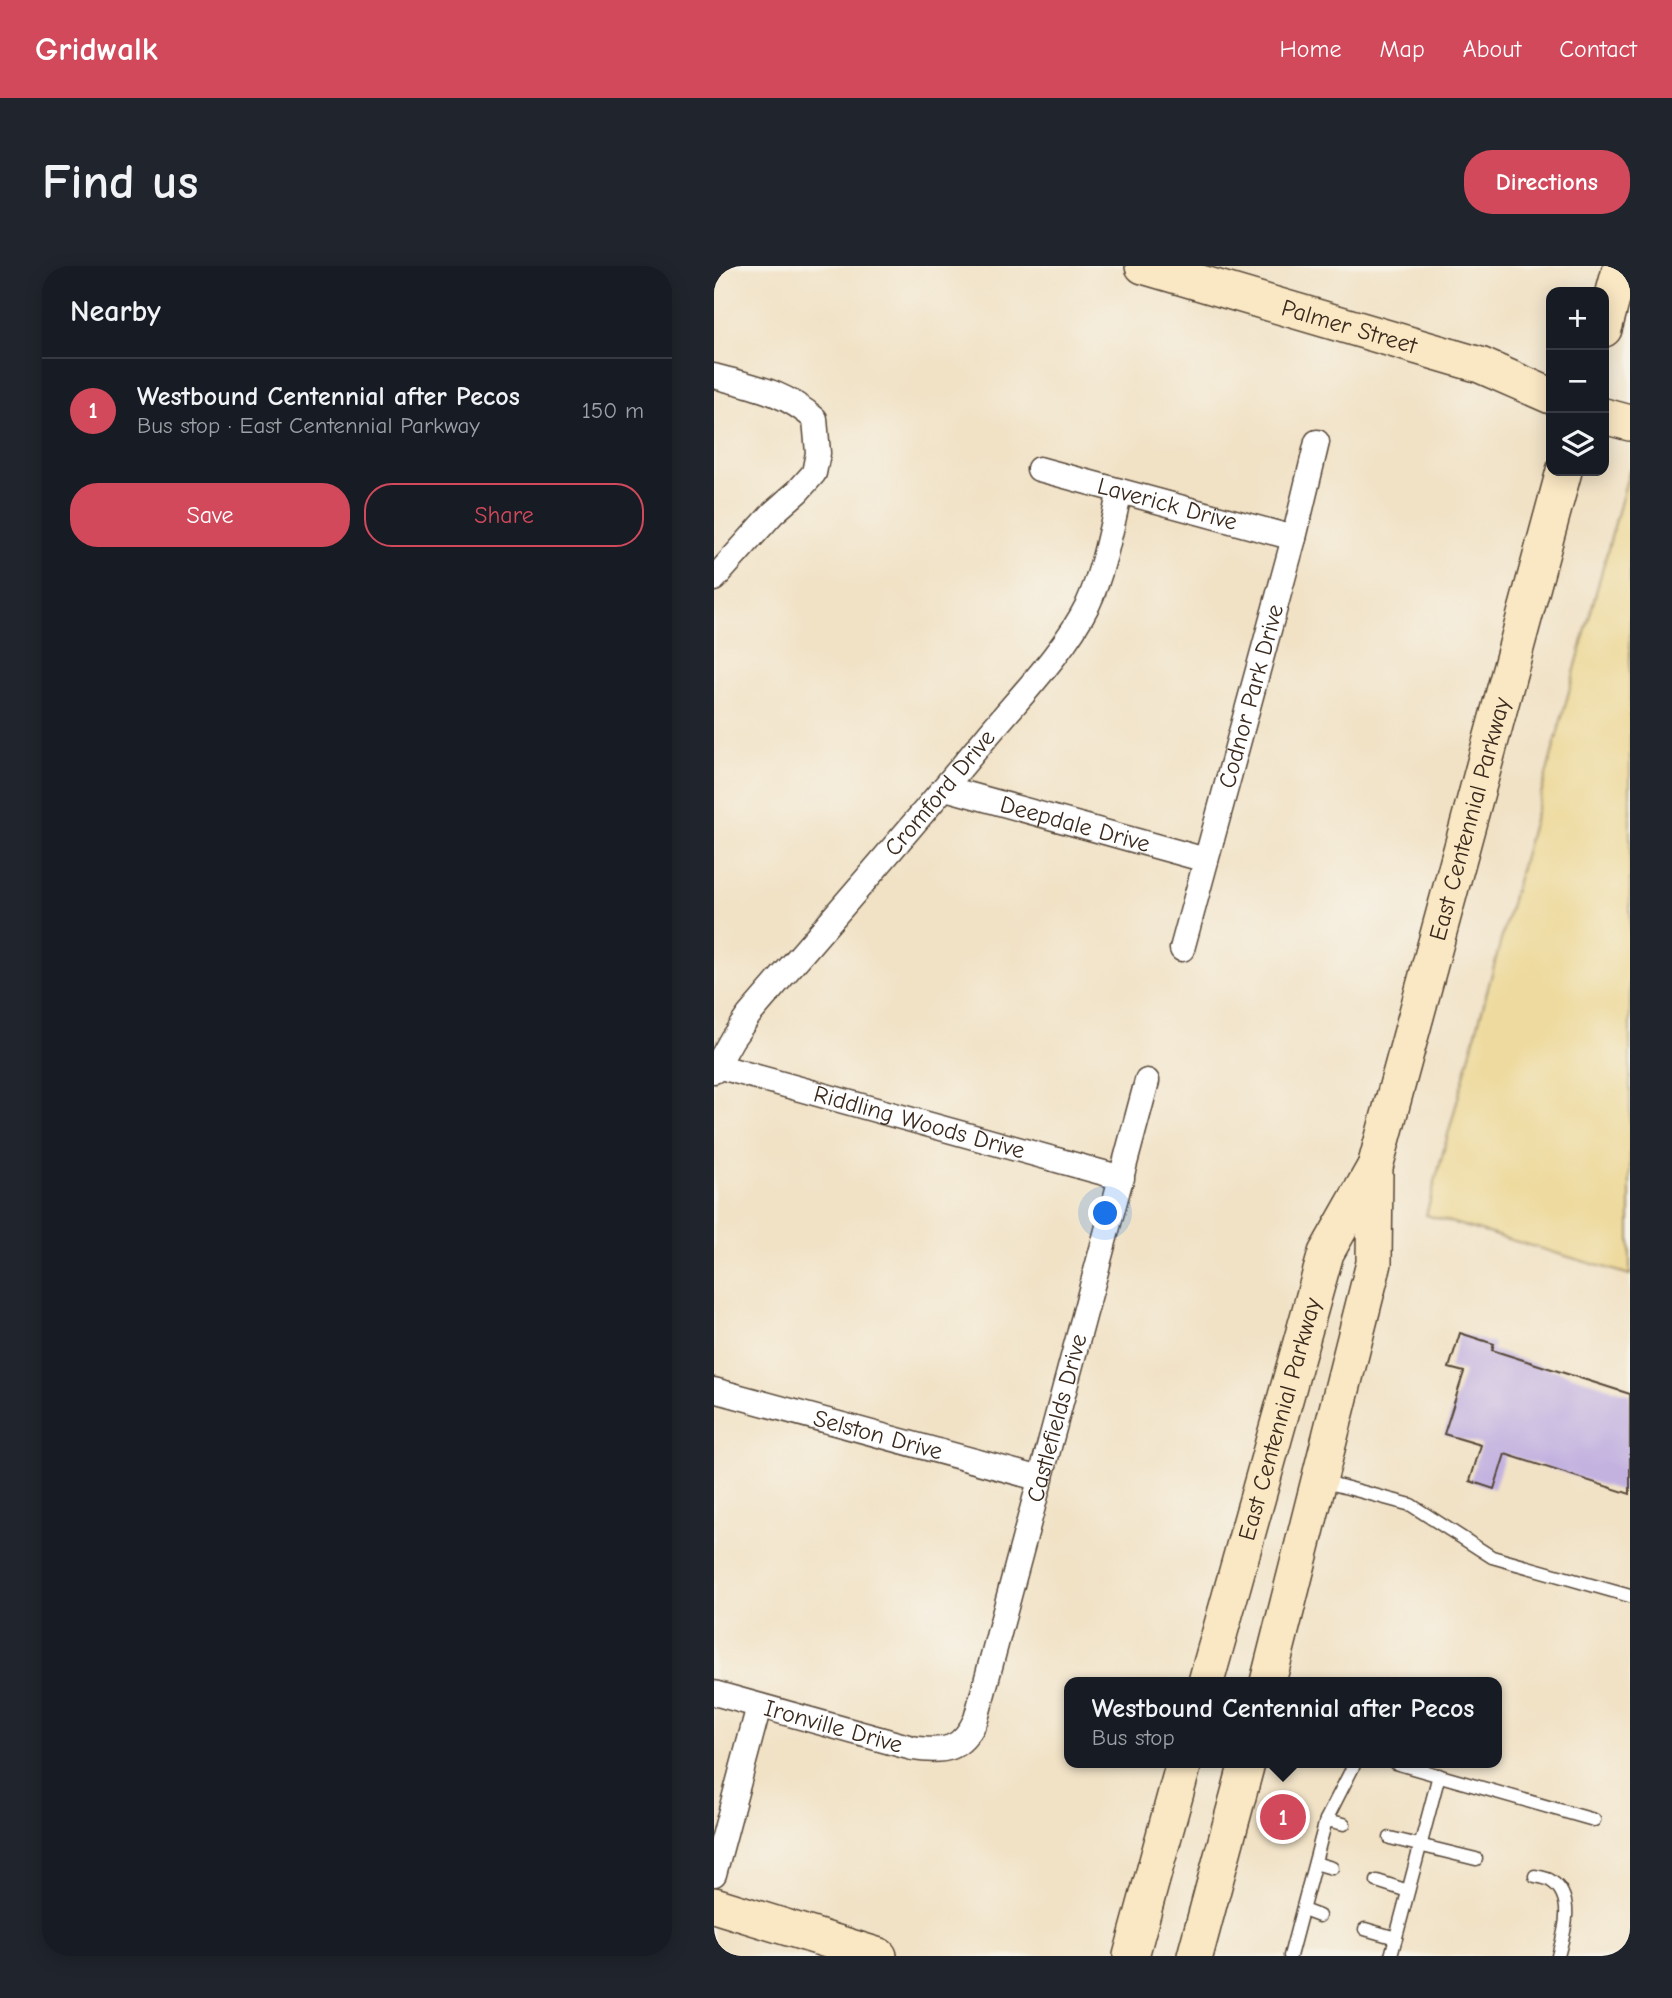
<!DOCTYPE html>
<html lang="en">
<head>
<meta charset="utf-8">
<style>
	body { margin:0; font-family:"Comic Neue",sans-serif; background:#20242c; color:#f1f3f6 }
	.controls { position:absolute; right:21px; top:21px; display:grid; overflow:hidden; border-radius:14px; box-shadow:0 4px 18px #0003 }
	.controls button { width:63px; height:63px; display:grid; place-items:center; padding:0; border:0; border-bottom:2px solid #363941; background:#171b24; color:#f1f3f6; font:35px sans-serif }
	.you { position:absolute; left:392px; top:948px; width:24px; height:24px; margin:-18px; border:5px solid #fff; border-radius:50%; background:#1a73e8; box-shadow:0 0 0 10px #1a73e833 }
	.badge { display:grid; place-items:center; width:46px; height:46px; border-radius:50%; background:#d1495b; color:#fff; font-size:23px; font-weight:700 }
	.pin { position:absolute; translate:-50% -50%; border:4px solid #fff; box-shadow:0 2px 7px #0006 }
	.popup { position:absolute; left:350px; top:1411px; width:438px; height:91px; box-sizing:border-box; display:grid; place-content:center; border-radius:14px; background:#171b24; filter:drop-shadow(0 2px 5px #0005); font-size:23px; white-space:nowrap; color:#9ea1a6 }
	.popup b { font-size:26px; color:#f1f3f6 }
	.popup::after { content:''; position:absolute; left:50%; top:100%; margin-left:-14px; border:14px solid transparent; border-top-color:#171b24 }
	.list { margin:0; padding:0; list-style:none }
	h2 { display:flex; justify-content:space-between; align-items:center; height:91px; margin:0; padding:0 28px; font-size:30px }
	h2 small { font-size:23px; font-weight:400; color:#9ea1a6 }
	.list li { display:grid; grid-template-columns:46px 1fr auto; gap:21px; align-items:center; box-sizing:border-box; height:105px; padding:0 28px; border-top:2px solid #363941 }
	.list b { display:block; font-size:26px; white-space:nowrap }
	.list p { margin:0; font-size:23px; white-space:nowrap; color:#9ea1a6 }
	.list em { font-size:23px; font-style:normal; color:#9ea1a6 }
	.actions { display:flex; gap:14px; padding:21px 28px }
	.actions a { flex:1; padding:16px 0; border:2px solid #d1495b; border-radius:28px; text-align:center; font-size:24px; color:#d1495b }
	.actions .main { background:#d1495b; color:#fff }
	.icon { flex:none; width:38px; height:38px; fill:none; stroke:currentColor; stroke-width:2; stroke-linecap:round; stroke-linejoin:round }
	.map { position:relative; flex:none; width:916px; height:1690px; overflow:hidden; border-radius:28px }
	header { display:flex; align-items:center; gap:42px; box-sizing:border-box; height:98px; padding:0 35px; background:#d1495b; color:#fff }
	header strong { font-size:33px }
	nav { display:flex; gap:38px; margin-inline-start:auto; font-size:24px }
	.intro { display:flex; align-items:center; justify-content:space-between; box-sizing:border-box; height:168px; padding:0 42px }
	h1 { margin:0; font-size:49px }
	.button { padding:18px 32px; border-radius:28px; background:#d1495b; color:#fff; font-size:24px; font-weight:700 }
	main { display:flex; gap:42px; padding:0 42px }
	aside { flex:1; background:#171b24; border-radius:28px; box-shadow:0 4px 18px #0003 }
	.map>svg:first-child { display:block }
	.sand { fill:#eeda9e; stroke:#94825e; stroke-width:2 }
	.building { fill:#c3b2e0 }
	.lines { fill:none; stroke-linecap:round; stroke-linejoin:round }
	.lane-casing { stroke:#564637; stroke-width:15 }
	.street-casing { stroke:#564637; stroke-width:27 }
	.secondary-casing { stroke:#564637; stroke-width:38 }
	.lane { stroke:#fff; stroke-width:12 }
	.street { stroke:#fff; stroke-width:24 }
	.secondary { stroke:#fae7c3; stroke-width:35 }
	.labels { text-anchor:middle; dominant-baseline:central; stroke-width:6; stroke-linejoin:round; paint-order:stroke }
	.street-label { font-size:24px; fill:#3b2a1e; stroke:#f7f3e8 }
</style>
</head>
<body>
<header>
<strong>Gridwalk</strong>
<nav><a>Home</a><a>Map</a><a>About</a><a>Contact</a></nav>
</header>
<div class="intro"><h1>Find us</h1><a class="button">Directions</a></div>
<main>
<aside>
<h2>Nearby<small></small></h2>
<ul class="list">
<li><span class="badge">1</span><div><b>Westbound Centennial after Pecos</b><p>Bus stop · East Centennial Parkway</p></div><em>150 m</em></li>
</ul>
<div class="actions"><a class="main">Save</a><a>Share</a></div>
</aside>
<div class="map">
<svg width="916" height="1690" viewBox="0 0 916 1690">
	<rect width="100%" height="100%" fill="#f7f3e8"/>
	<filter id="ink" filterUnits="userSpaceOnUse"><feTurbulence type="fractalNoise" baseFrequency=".0143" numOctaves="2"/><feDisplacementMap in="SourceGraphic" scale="14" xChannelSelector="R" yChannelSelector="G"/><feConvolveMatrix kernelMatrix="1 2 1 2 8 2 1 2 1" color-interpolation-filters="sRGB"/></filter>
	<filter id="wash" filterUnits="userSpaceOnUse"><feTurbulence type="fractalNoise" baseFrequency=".00686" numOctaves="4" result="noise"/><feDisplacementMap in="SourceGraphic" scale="28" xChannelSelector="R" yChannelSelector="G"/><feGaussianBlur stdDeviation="1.57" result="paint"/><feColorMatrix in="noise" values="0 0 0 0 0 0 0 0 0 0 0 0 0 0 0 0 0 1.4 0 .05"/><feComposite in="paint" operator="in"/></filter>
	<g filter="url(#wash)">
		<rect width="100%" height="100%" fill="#f1e2c6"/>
		<!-- sand -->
		<polygon class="sand" points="916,202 916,1009 712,949"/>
		<g id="blocks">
			<!-- building -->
			<polygon class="building" points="746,1067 780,1078 778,1084 916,1128 916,1228 791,1188 780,1223 756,1215 767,1179 730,1168 750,1106 735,1102"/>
		</g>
	</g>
	<g filter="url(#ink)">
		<use href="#blocks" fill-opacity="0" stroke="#564637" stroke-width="2"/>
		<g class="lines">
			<defs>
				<g id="lane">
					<polyline points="608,1215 697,1239 778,1291 916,1330"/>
					<polyline points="681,1497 880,1554"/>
					<polyline points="612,1554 630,1558"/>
					<polyline points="676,1572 762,1593"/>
					<polyline points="601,1597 618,1602"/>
					<path d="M821,1610C825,1611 833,1612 837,1615C862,1631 850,1668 844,1690"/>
					<polyline points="663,1615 694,1625"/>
					<polyline points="589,1644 605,1650"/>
					<polyline points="651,1663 682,1672"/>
					<polyline points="576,1690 612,1554 641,1497"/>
					<polyline points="677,1690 725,1509"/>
				</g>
				<g id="street">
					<path d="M0,110C40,121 69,125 101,153L104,187L100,207L84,225L59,247L0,313"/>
					<path id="s1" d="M325,203L580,272"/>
					<path id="s2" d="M231,522L492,594"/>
					<path id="s3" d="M468,683L580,272L603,176"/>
					<path id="s4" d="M3,800L408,912"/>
					<path id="s5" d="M0,805L18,773L35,749C115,656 196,564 274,469C308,428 350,386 374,338C390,303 397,262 406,225"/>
					<path id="s6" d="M0,1124L327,1213"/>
					<path id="s7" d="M0,1427L198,1482C231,1487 248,1484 262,1453L433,815"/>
					<polyline points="0,1608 45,1440"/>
				</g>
				<g id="secondary">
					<path id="s8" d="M429,0L766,99L837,130"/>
					<polyline points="890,63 907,0"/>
					<polyline points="890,150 916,157"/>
					<path id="s9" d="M492,1416L612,987L659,904"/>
					<path id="s10" d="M554,1416L660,997L661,901L850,205"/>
					<polyline points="0,1639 165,1690"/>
					<polyline points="417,1690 470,1497"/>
					<polyline points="481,1690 533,1497"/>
				</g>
			</defs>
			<!-- lane casing -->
			<use href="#lane" class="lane-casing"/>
			<!-- street casing -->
			<use href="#street" class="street-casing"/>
			<!-- secondary casing -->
			<use href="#secondary" class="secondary-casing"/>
			<!-- lane -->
			<use href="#lane" class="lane"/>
			<!-- street -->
			<use href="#street" class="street"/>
			<!-- secondary -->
			<use href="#secondary" class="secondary"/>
		</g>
	</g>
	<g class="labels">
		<!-- street labels -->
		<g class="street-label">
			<text stroke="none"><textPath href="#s8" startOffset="215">Palmer Street</textPath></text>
			<text stroke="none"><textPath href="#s1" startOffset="133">Laverick Drive</textPath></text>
			<text stroke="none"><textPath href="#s3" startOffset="262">Codnor Park Drive</textPath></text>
			<text stroke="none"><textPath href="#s5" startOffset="359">Cromford Drive</textPath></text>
			<text stroke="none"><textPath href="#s10" startOffset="889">East Centennial Parkway</textPath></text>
			<text stroke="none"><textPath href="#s2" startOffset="135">Deepdale Drive</textPath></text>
			<text stroke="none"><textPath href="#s4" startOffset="210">Riddling Woods Drive</textPath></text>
			<text stroke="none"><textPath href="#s7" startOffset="595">Castlefields Drive</textPath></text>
			<text stroke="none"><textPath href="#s9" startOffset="273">East Centennial Parkway</textPath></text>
			<text stroke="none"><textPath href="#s6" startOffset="170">Selston Drive</textPath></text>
			<text stroke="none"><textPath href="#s7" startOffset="124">Ironville Drive</textPath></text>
		</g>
	</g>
</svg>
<div class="controls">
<button>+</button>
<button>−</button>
<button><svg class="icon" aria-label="layers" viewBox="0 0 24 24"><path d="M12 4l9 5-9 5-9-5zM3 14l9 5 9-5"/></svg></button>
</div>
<div class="you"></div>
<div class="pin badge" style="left:569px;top:1551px">1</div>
<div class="popup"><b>Westbound Centennial after Pecos</b>Bus stop</div>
</div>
</main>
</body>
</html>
